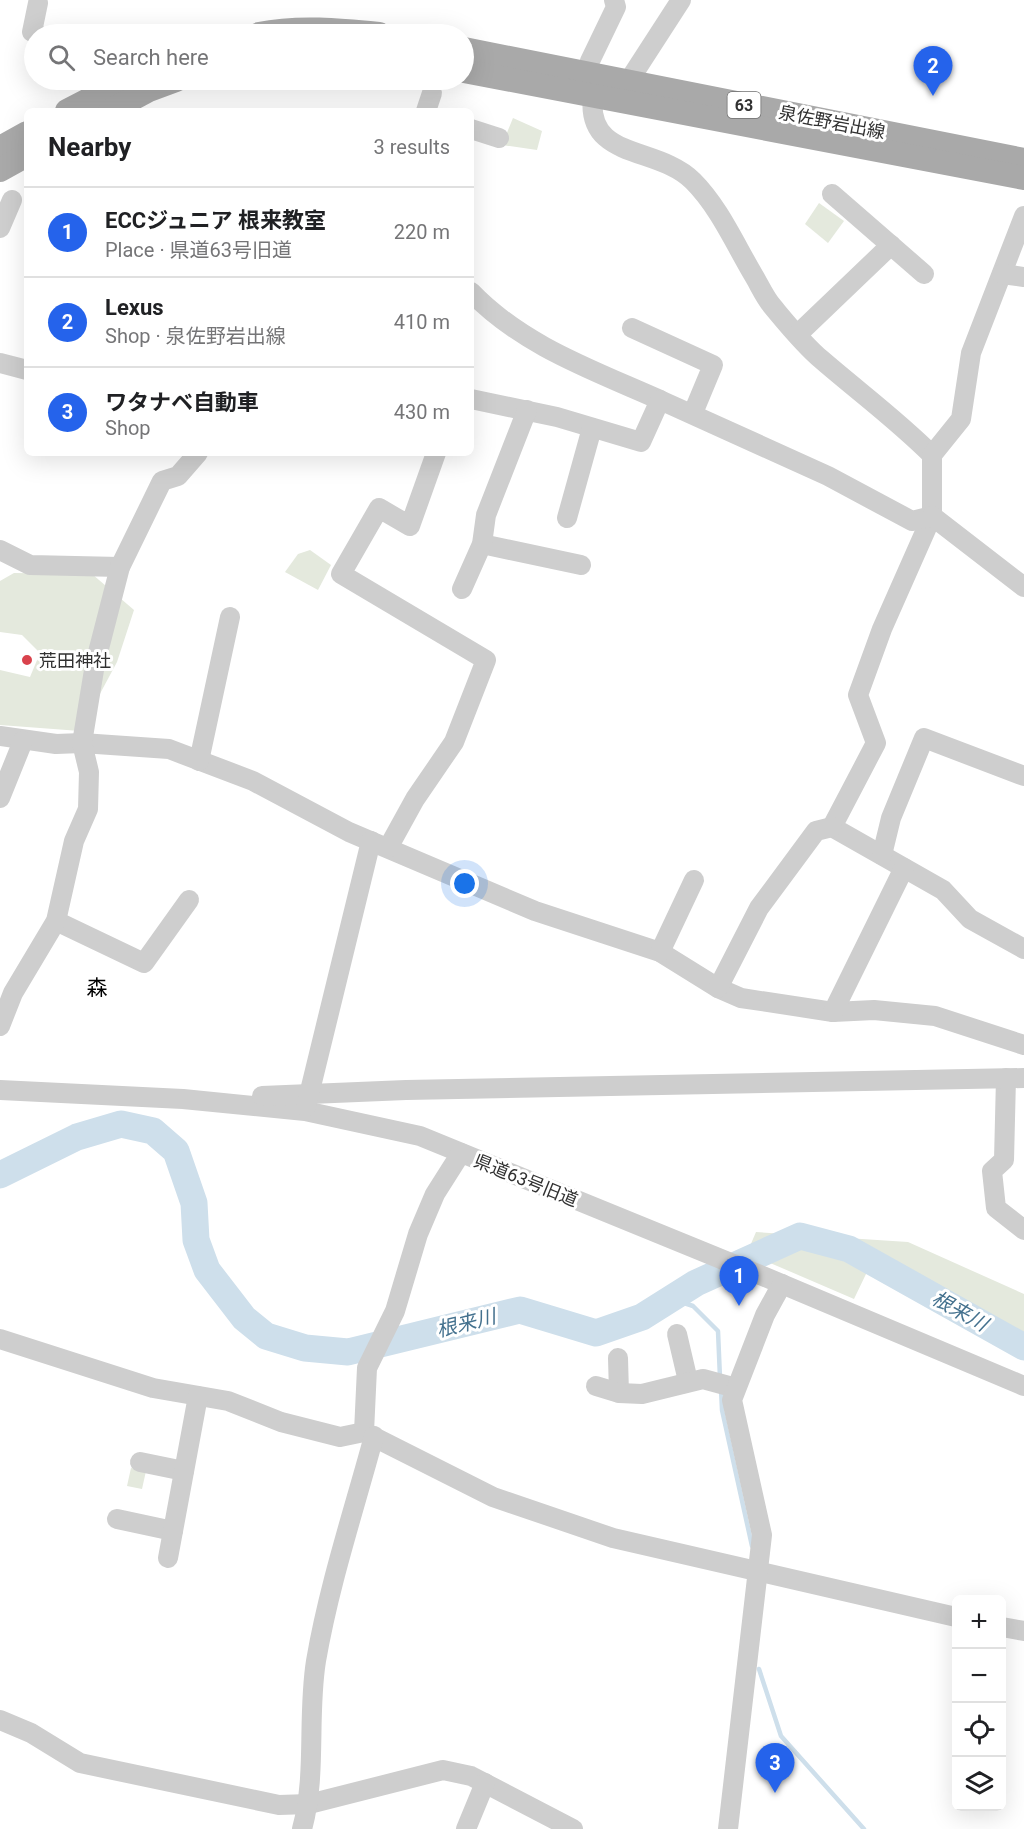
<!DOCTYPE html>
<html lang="en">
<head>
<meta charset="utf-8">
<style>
	body { margin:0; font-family:Roboto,"Noto Sans JP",sans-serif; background:#f6f6f6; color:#202124 }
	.controls { position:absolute; right:18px; bottom:18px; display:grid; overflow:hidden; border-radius:9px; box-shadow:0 6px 24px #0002 }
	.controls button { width:54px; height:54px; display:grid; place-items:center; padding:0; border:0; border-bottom:2px solid #e0e0e0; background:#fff; color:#202124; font:30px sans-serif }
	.you { position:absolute; left:465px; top:884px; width:21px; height:21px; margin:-15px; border:4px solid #fff; border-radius:50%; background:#1a73e8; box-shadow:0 0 0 9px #1a73e833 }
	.badge { display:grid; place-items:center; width:39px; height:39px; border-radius:50%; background:#2563eb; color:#fff; font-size:20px; font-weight:700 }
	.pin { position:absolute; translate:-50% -50px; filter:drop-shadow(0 2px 3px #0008) }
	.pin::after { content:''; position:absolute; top:32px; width:21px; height:18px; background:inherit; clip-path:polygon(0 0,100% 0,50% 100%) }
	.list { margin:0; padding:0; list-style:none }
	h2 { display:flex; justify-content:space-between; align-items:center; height:78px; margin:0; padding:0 24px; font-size:26px }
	h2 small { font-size:20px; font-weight:400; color:#757577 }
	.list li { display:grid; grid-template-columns:39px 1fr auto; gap:18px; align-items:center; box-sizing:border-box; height:90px; padding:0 24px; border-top:2px solid #e0e0e0 }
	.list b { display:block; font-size:22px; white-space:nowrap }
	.list p { margin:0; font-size:20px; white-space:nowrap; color:#757577 }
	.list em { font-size:20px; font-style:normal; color:#757577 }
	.icon { flex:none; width:33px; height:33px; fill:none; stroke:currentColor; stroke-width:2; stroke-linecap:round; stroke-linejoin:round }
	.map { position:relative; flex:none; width:1024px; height:1829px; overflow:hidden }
	.search { position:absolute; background:#fff; box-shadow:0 6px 24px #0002; left:24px; top:24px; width:450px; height:66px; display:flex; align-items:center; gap:15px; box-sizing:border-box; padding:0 21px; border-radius:33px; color:#757577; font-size:22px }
	.panel { position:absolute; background:#fff; box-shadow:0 6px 24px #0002; left:24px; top:108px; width:450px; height:348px; border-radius:9px }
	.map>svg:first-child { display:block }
	.green { fill:#e4e9dd }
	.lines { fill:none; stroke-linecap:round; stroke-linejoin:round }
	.stream { stroke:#cedfeb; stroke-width:4.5 }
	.river { stroke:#cedfeb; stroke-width:27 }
	.minor { stroke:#cecece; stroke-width:20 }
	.major { stroke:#a9a9a9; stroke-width:24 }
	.poi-dot { fill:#d9424c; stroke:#fff; stroke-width:2 }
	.labels { text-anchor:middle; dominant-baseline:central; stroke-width:6; stroke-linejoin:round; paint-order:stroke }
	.shield { fill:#fff; stroke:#6f6f6f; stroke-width:1.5 }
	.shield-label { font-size:16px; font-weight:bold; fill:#313131 }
	.street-label { font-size:18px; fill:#313131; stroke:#fff }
	.poi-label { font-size:18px; fill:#313131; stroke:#fff; text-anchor:start }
	.water-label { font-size:20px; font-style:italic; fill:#44718e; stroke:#fff }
	.quarter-label { font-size:21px; fill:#000; stroke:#fff }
</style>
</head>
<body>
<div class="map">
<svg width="1024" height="1829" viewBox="0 0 1024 1829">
	<rect width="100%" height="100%" fill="#fff"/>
	<!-- green -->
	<g class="green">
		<polygon points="513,118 542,131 537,150 502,145"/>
		<polygon points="819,203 844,221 828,243 805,224"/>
		<polygon points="310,550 331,565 318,590 285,572 298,554"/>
		<polygon points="14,573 92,574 134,610 117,662 80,731 0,725 0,670 30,677 40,653 22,635 0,632 0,581"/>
		<polygon points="756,1232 908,1242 1024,1294 1024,1338 941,1287 895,1263 866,1274 854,1299 747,1253"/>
		<polygon points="131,1468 146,1471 142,1489 127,1486"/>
	</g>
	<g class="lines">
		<!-- stream -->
		<g class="stream">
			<polyline points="672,1299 693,1306 718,1331 720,1378"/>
			<polyline points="721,1389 722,1410 752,1546"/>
			<polyline points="759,1669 781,1736 864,1829"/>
		</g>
		<!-- river -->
		<polyline class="river" points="0,1175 77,1137 121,1124 153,1131 176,1151 194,1203 196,1240 207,1270 244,1318 266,1336 305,1348 348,1352 520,1310 596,1333 642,1317 696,1283 800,1236 849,1249 1024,1347"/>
		<!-- minor -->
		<g class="minor">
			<polyline points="37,34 32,32 38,3"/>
			<polyline points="588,73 590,61 616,7 614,0"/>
			<path d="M593,95C585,161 657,145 693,181C719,207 735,244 754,276C760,286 765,298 773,307C788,325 804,345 822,360C859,392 897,420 932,455"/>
			<polyline points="623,95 628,82 681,0"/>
			<polyline points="426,111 432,93"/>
			<polyline points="471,129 499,138"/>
			<polyline points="832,194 924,274"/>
			<polyline points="1024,216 971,353 961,419 932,455 932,516 882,629 858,695 876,743 832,827 943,890 970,919 1024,949"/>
			<polyline points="0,228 12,200"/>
			<polyline points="1002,274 1024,277"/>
			<path d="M471,292C523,346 593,370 660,400"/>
			<polyline points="632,328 713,365 693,413"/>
			<polyline points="798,334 891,245"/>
			<polyline points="0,363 27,370"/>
			<polyline points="471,399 557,417 641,442 660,400 828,476 912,521 932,516"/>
			<polyline points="932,516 1024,587"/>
			<polyline points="567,518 592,428"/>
			<polyline points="482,544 581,565"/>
			<polyline points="0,550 30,565 120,567"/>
			<polyline points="462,589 482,544 486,515 527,410"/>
			<polyline points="0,736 56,744 82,743 169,749 253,781 349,832 535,911 660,952 718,988 741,998 833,1012 874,1010 935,1016 1024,1045"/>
			<polyline points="199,761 230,617"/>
			<polyline points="0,798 23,741"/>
			<polyline points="388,848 415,799 454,742 486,660 341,574 379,508 410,526 436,453"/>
			<polyline points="882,855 891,818 924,738 1024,776"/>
			<polyline points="56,921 144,963 189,900"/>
			<polyline points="660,952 694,880"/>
			<polyline points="718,988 759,908 816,831 832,827"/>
			<polyline points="833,1012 904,868"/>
			<polyline points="0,1026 13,993 56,921 74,841 88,809 89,772 82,743 95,664 120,567 162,481 178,476 198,453"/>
			<polyline points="1006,1078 1004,1160 992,1171 996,1208 1024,1230"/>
			<polyline points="0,1090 183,1099 305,1111 420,1136 765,1277 1024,1386"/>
			<polyline points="262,1096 406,1090 1024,1078"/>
			<polyline points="306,1107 371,841"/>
			<polyline points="677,1334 688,1381"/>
			<polyline points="0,1339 153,1388 228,1401 281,1422 340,1437 364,1432 493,1497 613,1538 956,1617"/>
			<polyline points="618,1358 619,1393"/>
			<polyline points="596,1386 619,1393 642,1394 703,1379 736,1388"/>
			<polyline points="364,1432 367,1368 395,1311 418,1234 435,1194 461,1153"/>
			<polyline points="140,1462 184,1471"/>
			<polyline points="117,1519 173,1531"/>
			<polyline points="168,1558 198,1396"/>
			<polyline points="1002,1627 1024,1631"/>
			<polyline points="0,1720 31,1733 80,1763 279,1805 309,1804 443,1770 471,1776 573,1829"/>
			<path d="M302,1829C317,1775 307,1717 316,1661C329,1585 354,1510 374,1436"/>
			<polyline points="466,1829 485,1783"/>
			<polyline points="728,1829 762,1535 732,1400 765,1315 782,1284"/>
		</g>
		<!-- major -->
		<g class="major">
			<path d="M259,34C298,26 340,30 379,34"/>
			<polyline points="464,49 1024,160"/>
			<polyline points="464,71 1024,178"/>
			<polyline points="67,111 127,80"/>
			<polyline points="110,111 149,90 176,80"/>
			<polyline points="0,148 27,133"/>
			<polyline points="0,170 27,155"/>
		</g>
	</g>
	<!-- markers -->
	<circle class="poi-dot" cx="27" cy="660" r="6"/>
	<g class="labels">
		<!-- shield labels -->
		<rect class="shield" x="727.5" y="92" width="33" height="26" rx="4.5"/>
		<g class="shield-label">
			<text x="744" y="105">63</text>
		</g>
		<!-- street labels -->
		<g class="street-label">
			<text transform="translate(832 122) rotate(11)">泉佐野岩出線</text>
			<text transform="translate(526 1180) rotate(22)">県道63号旧道</text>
		</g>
		<!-- poi labels -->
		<g class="poi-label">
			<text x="39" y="660">荒田神社</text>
		</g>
		<!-- water labels -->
		<g class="water-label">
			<text transform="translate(960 1311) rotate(29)">根来川</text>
			<text transform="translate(466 1323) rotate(-14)">根来川</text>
		</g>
		<!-- quarter labels -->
		<g class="quarter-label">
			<text x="97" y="988">森</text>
		</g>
	</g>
</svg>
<div class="controls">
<button>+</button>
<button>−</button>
<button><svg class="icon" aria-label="locate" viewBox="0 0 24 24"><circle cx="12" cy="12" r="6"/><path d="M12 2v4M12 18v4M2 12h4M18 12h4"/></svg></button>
<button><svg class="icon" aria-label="layers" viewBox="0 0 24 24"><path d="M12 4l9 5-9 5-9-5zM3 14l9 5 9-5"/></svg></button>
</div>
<div class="you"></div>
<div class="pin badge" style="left:739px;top:1306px">1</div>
<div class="pin badge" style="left:933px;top:96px">2</div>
<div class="pin badge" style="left:775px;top:1793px">3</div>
<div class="search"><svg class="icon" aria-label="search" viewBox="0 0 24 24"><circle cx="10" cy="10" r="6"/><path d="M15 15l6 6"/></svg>Search here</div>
<section class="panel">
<h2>Nearby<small>3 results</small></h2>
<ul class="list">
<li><span class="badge">1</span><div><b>ECCジュニア 根来教室</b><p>Place · 県道63号旧道</p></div><em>220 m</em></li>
<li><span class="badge">2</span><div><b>Lexus</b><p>Shop · 泉佐野岩出線</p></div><em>410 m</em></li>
<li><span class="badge">3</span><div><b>ワタナベ自動車</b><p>Shop</p></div><em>430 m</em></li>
</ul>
</section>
</div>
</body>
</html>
